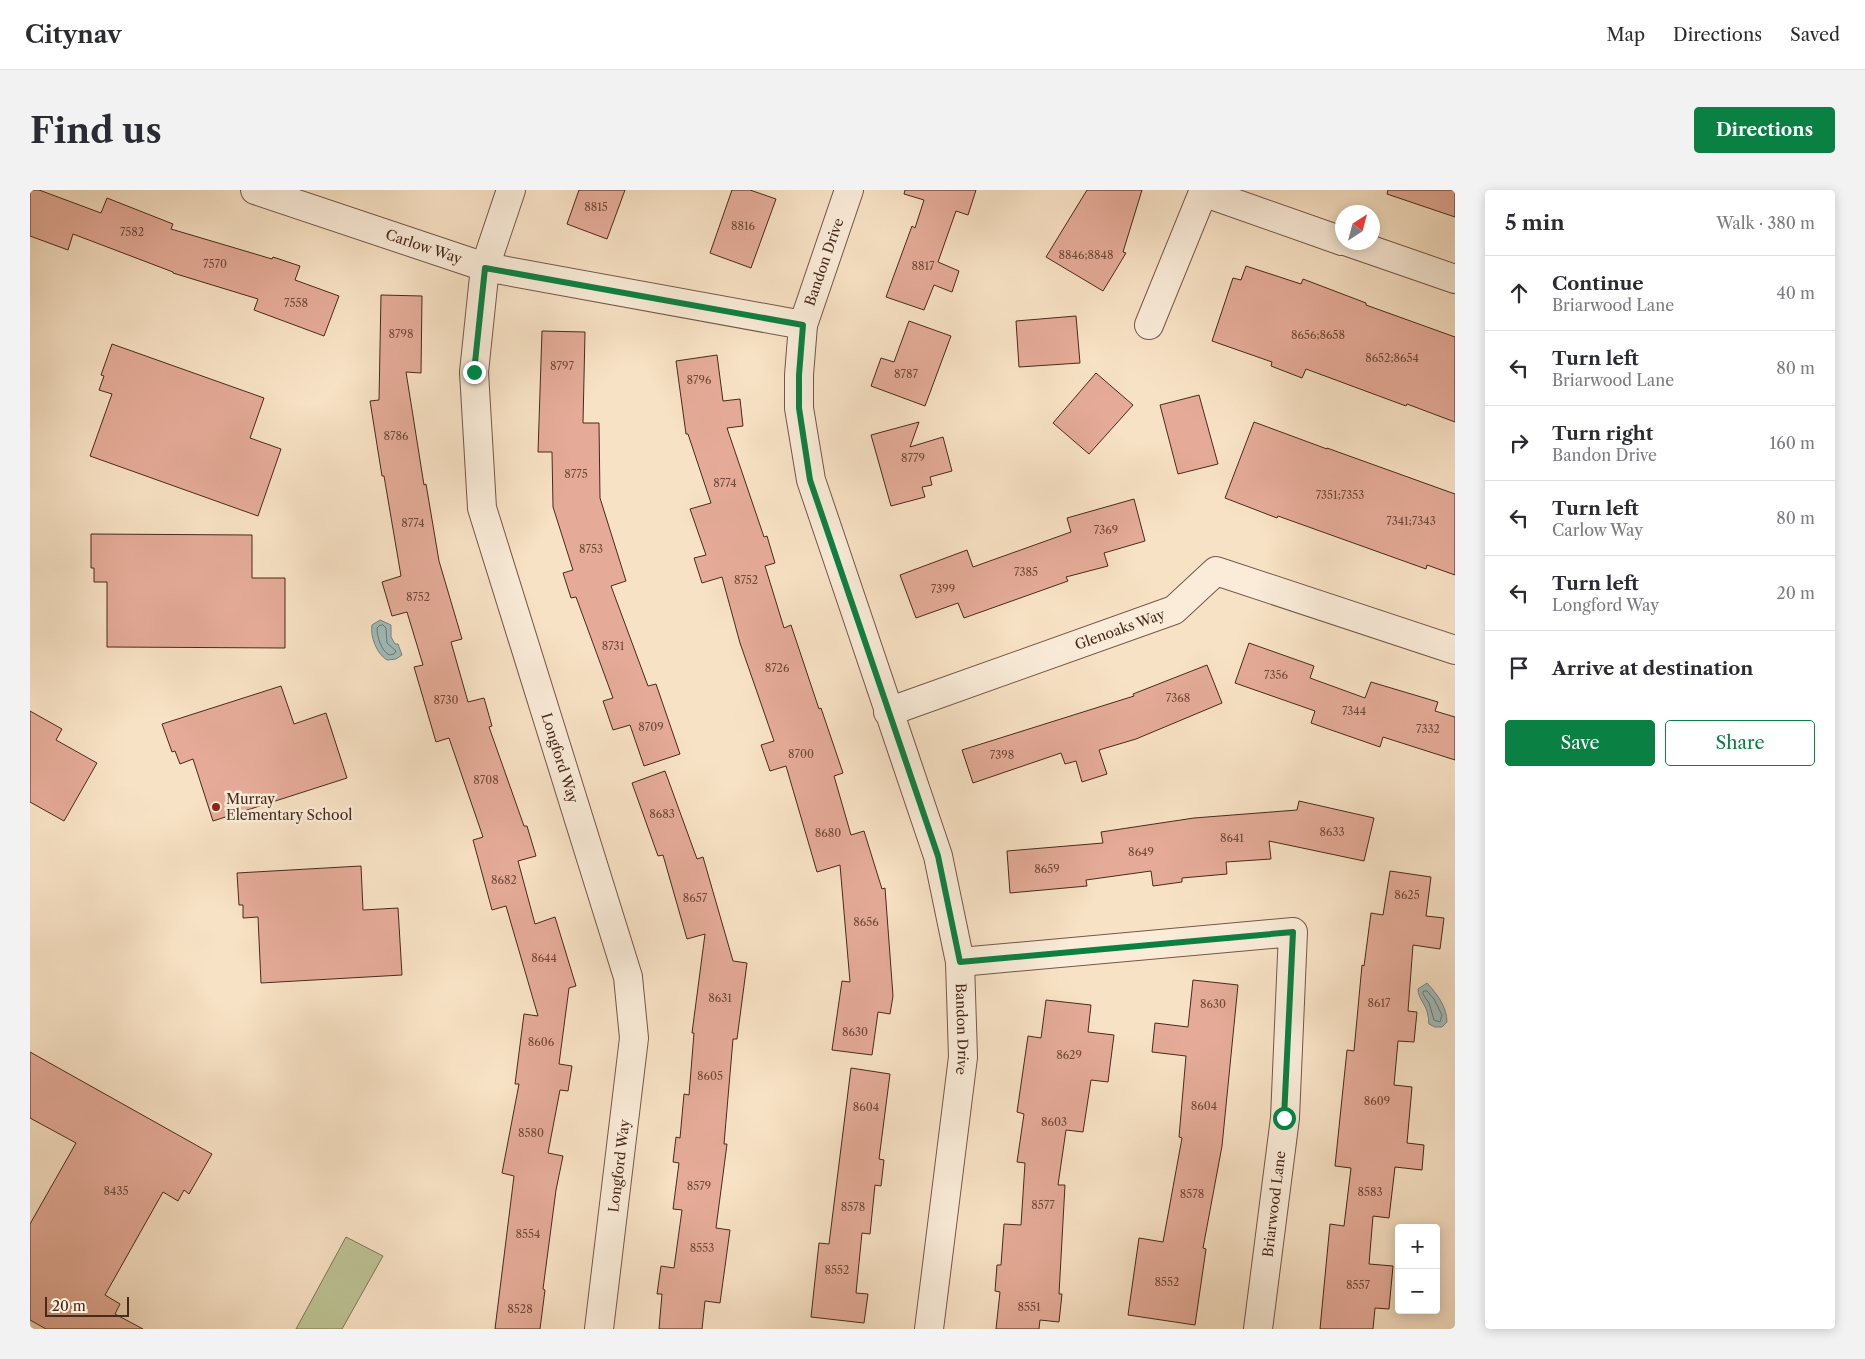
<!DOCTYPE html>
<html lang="en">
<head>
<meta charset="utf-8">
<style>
	body { margin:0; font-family:"Libre Caslon Text",serif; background:#f2f2f3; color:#2b2b33 }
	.controls { position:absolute; right:15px; bottom:15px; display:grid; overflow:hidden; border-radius:5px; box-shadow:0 2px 12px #0003 }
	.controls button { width:45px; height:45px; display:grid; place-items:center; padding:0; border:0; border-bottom:1px solid #e1e1e2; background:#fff; color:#2b2b33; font:25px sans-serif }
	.compass { position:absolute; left:1305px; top:15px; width:45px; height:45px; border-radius:50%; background:#fff; box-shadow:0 2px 12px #0003; rotate:36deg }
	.scale { position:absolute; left:15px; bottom:12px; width:84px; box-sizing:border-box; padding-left:5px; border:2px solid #48291b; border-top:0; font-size:14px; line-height:18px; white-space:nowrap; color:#48291b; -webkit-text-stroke:4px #faecd9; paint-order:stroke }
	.stop { position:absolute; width:15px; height:15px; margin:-11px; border:4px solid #0b8043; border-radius:50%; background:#fff }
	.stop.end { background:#0b8043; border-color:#fff; box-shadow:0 1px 5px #0008 }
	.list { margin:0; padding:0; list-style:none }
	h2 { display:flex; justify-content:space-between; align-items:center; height:65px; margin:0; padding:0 20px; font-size:21px }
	h2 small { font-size:16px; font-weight:400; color:#7c7c81 }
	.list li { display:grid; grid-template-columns:32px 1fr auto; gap:15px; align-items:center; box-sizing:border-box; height:75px; padding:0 20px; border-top:1px solid #e1e1e2 }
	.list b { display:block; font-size:19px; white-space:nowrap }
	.list p { margin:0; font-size:16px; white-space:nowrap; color:#7c7c81 }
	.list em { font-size:16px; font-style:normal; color:#7c7c81 }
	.actions { display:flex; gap:10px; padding:15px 20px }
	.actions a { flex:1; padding:11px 0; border:1px solid #0b8043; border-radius:5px; text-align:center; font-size:18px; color:#0b8043 }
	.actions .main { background:#0b8043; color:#fff }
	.icon { flex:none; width:28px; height:28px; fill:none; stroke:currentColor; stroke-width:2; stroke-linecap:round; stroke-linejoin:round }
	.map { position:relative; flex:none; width:1425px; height:1139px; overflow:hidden; border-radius:5px }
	header { display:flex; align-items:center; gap:30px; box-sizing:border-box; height:70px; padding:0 25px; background:#fff; border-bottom:1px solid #e1e1e2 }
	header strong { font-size:24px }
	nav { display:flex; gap:28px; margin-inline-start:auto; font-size:18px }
	.intro { display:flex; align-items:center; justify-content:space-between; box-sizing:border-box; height:120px; padding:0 30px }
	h1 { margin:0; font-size:35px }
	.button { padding:12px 22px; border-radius:5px; background:#0b8043; color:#fff; font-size:18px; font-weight:700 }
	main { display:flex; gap:30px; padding:0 30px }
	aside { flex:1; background:#fff; border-radius:5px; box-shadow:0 2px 12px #0003 }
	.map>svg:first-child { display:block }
	.green { fill:#bdc395; stroke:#827658 }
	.water { fill:#9fbcbc; stroke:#7c817c }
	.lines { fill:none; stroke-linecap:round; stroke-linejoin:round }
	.shore { stroke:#74726c; stroke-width:1 }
	.building { fill:#e5ab98; stroke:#48291b }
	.minor-casing { stroke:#745746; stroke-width:30 }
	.minor { stroke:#faecd9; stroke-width:28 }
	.route { stroke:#0b8043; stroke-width:6 }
	.poi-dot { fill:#8f2418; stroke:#faecd9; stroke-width:2 }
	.labels { text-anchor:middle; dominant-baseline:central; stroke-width:5; stroke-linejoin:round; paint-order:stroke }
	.number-label { font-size:11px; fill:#6f4a3a }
	.street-label { font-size:14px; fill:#48291b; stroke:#faecd9 }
	.poi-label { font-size:14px; fill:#48291b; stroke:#faecd9; text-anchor:start }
</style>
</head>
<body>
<header>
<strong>Citynav</strong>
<nav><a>Map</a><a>Directions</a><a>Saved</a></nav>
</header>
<div class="intro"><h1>Find us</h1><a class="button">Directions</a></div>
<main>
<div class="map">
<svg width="1425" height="1139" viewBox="0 0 1425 1139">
	<rect width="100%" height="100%" fill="#f8e2c5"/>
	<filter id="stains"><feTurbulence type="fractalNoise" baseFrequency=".004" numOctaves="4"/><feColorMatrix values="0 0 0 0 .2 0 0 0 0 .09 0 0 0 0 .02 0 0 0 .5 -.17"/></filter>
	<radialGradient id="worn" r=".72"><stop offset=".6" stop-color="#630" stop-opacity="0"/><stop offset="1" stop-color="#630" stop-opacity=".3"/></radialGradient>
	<!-- green -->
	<polygon class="green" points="316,1047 353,1066 312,1139 266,1139"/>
	<!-- water -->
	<g class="water">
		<path d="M350,430L361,435V447L365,454H368L372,465L366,469L357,470C347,464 340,447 342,435Z"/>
		<path d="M1397,793C1407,804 1417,817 1417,832L1412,837H1405L1399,834C1398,831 1399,828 1398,826C1397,815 1388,809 1388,799Z"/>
	</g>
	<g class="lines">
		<!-- shore -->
		<g class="shore">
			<path d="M353,435L356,438L357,453L366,461L364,464L359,465C351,460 347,447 347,438L349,436Z"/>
			<polygon points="1394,801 1397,801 1404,809 1412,825 1410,832 1404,830 1399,813 1393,804"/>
		</g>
	</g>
	<!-- building -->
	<g class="building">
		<polygon points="0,0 9,0 71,23 77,8 143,34 141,39 242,69 243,67 270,76 265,90 309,106 294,146 224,120 228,109 143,83 143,82 43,44 38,60 0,46"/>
		<polygon points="549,0 595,0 577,49 537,34"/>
		<polygon points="702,0 720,0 746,9 721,78 680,63"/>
		<polygon points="875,0 946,0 938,25 926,21 908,72 929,81 922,102 904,95 894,120 856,107 882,36 885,38 894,10 874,4"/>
		<polygon points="1057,0 1112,0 1093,62 1096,63 1073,101 1016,67"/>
		<polygon points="1358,0 1425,0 1425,27 1357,4"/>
		<polygon points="1216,76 1271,94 1273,89 1336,113 1336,115 1425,147 1425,232 1377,214 1376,216 1276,179 1272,188 1241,176 1242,172 1182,151 1203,88 1211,90"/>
		<polygon points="351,105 392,106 391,183 376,182 394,295 396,294 409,371 432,449 421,452 438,512 454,508 462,536 459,537 494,636 497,636 506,666 488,671 505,734 525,727 546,796 539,798 529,874 542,876 538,901 530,900 518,963 533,966 526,1000 513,1099 515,1100 510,1139 465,1139 484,986 472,983 489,894 485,894 494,824 508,826 476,716 462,720 443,650 453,647 419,548 406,552 384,477 393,475 377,422 362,426 352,392 371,386 354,286 352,286 340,211 349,210"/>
		<polygon points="1046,126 1050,173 989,177 986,131"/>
		<polygon points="879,131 921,146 895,216 841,196 851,168 864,172"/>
		<polygon points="512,141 555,142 553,233 569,233 570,308 596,391 581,396 618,496 626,494 650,564 614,576 600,535 583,540 573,511 583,508 546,407 541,408 533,383 543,380 523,317 522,262 508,262"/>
		<polygon points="82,154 234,208 220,248 251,259 228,326 60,266 82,204 69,200 74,186 71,185"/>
		<polygon points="687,165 693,211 710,209 713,236 697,238 734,347 737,346 745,373 735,376 754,438 761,435 789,519 791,518 813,583 804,586 821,645 834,641 852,699 855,698 863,806 860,824 848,822 842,865 802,860 812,791 820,792 810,675 787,682 756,576 740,581 731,555 744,551 710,453 692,387 672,393 664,368 676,365 660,319 681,313 658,244 656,244 646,171"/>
		<polygon points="1066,183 1103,215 1059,264 1023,233"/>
		<polygon points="1169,205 1188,274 1148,284 1130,215"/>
		<polygon points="889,232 880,257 913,247 922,281 900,287 902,295 892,297 895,307 861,316 841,245"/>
		<polygon points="1224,232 1297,259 1297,258 1425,304 1425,385 1397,375 1396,379 1248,326 1247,328 1195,308"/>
		<polygon points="1104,309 1115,351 1074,363 1078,376 1036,387 1038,391 934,428 928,413 886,428 870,385 937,360 943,377 1041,342 1037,328"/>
		<polygon points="61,344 222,345 222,388 255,388 255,458 77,457 77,392 64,392 64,378 61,378"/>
		<polygon points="1219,453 1284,476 1280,488 1335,508 1341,492 1408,512 1405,521 1425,527 1425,570 1353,547 1350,557 1281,533 1285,521 1205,493"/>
		<polygon points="1177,475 1192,513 1106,549 1069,560 1077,584 1052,592 1046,571 1035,574 1031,563 943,593 932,560 1104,506 1103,504"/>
		<polygon points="251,496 264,534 296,523 317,588 183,631 163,569 150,574 145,561 142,562 132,534"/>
		<polygon points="0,521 32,539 26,550 67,573 34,631 0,612"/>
		<polygon points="635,581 667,669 673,667 703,771 717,773 707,849 703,849 694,954 697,954 686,1038 700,1040 690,1113 675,1111 672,1139 629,1139 632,1104 627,1104 631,1076 644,1078 652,1020 643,1019 649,973 643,972 646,947 650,948 654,904 659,905 664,843 662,843 675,744 657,749 633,665 628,666 602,593"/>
		<polygon points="1269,611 1344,628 1334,671 1239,651 1241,669 1196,672 1197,684 1152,688 1152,692 1123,696 1121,681 1056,690 1057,696 980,703 977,661 1073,653 1071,642 1164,628 1267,620"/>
		<polygon points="331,676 333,720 368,718 372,785 231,793 228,727 213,728 213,715 209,715 207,683"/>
		<polygon points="1360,681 1401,687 1396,726 1414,728 1410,759 1383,755 1378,821 1387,822 1384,852 1368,851 1364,895 1382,897 1377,953 1394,955 1392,980 1365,977 1359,1028 1343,1026 1339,1074 1363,1076 1359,1119 1345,1118 1343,1139 1290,1139 1300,1034 1314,1036 1321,978 1305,976 1317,860 1324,861 1332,775 1334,776 1341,723 1353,725"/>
		<polygon points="1163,790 1208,795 1192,956 1173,1058 1176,1059 1165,1135 1098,1125 1109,1048 1133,1052 1152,948 1149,947 1156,866 1122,862 1125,833 1158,837"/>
		<polygon points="1016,810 1061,815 1058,842 1084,845 1078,892 1061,890 1053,942 1036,940 1028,995 1035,995 1029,1104 1032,1104 1029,1132 1010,1130 1009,1139 966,1139 970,1102 965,1101 967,1075 971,1075 974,1034 991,1035 995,973 987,972 994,924 987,922 998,846 1011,848"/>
		<polygon points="0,862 182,964 159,1004 154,1000 148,1011 133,1002 75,1105 90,1114 85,1124 113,1139 16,1139 0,1130 0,1034 46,953 0,928"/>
		<polygon points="821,878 860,884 849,969 854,970 851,996 845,995 840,1044 832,1043 826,1103 838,1104 834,1133 781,1127 789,1053 799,1054"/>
	</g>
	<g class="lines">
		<defs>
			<g id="minor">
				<path id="s1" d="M225,0L455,77L773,135"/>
				<path id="s2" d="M481,0L455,77L444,182L452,318L598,787L604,848L569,1139"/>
				<path id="s3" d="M819,0L773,135L769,185V218L781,290L908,666L930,772L933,867L899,1139"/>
				<polyline points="1173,2 1312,51"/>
				<polyline points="1318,52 1425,89"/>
				<polyline points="1119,135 1174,0"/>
				<path id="s4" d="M858,522L1144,420L1186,381L1425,460"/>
				<polyline points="930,772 1263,742 1255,928 1228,1139"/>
			</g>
		</defs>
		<!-- minor casing -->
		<use href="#minor" class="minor-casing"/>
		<!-- minor -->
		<use href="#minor" class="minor"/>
	</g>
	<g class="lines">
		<!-- route -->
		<polyline class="route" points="444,182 455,78 773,135 769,185 769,218 780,290 908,666 930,772 1263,742 1254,928"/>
	</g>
	<!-- markers -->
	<circle class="poi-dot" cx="186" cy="617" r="5"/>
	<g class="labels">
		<!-- number labels -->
		<g class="number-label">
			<text x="566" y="17">8815</text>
			<text x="713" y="36">8816</text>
			<text x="102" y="42">7582</text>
			<text x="1056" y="65">8846;8848</text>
			<text x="185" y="74">7570</text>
			<text x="893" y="76">8817</text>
			<text x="266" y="113">7558</text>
			<text x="371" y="144">8798</text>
			<text x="1288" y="145">8656;8658</text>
			<text x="1362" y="168">8652;8654</text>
			<text x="532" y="176">8797</text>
			<text x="876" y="184">8787</text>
			<text x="669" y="190">8796</text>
			<text x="366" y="246">8786</text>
			<text x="883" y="268">8779</text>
			<text x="546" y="284">8775</text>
			<text x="695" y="293">8774</text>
			<text x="1310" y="305">7351;7353</text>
			<text x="1381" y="331">7341;7343</text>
			<text x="383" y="333">8774</text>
			<text x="1076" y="340">7369</text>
			<text x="561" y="359">8753</text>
			<text x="996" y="382">7385</text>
			<text x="716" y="390">8752</text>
			<text x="913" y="399">7399</text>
			<text x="388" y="407">8752</text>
			<text x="583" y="456">8731</text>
			<text x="747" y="478">8726</text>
			<text x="1246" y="485">7356</text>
			<text x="1148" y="508">7368</text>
			<text x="416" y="510">8730</text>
			<text x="1324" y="521">7344</text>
			<text x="621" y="537">8709</text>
			<text x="1398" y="539">7332</text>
			<text x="771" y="564">8700</text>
			<text x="972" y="565">7398</text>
			<text x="456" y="590">8708</text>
			<text x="632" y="624">8683</text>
			<text x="1302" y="642">8633</text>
			<text x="798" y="643">8680</text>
			<text x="1202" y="648">8641</text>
			<text x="1111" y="662">8649</text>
			<text x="1017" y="679">8659</text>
			<text x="474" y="690">8682</text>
			<text x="1377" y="705">8625</text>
			<text x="665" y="708">8657</text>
			<text x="836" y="732">8656</text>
			<text x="514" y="768">8644</text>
			<text x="690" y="808">8631</text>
			<text x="1349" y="813">8617</text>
			<text x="1183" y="814">8630</text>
			<text x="825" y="842">8630</text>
			<text x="511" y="852">8606</text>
			<text x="1039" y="865">8629</text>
			<text x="680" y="886">8605</text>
			<text x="1347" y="911">8609</text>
			<text x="1174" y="916">8604</text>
			<text x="836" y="917">8604</text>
			<text x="1024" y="932">8603</text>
			<text x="501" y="943">8580</text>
			<text x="669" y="996">8579</text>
			<text x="86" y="1001">8435</text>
			<text x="1340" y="1002">8583</text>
			<text x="1162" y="1004">8578</text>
			<text x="1013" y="1015">8577</text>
			<text x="823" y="1017">8578</text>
			<text x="498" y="1044">8554</text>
			<text x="672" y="1058">8553</text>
			<text x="807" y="1080">8552</text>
			<text x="1137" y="1092">8552</text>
			<text x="1328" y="1095">8557</text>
			<text x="999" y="1117">8551</text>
			<text x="490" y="1119">8528</text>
		</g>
		<!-- street labels -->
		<g class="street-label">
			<text stroke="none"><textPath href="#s1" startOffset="178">Carlow Way</textPath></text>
			<text transform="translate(794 72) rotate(-71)">Bandon Drive</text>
			<text stroke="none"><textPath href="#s4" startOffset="246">Glenoaks Way</textPath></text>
			<text stroke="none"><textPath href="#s2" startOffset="585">Longford Way</textPath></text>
			<text stroke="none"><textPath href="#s3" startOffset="871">Bandon Drive</textPath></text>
			<text transform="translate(589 976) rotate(-83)">Longford Way</text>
			<text transform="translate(1244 1014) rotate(-83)">Briarwood Lane</text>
		</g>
		<!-- poi labels -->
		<g class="poi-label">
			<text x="196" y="609">Murray<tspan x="196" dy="16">Elementary School</tspan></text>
		</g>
	</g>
	<rect width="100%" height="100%" filter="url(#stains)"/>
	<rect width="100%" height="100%" fill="url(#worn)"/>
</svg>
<div class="controls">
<button>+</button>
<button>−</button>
</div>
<svg class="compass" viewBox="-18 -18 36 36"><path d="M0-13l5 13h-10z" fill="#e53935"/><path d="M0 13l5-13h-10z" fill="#7c7c81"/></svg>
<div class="scale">20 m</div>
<div class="stop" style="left:1254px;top:928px"></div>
<div class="stop end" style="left:444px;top:182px"></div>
</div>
<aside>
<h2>5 min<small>Walk · 380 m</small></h2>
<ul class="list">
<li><svg class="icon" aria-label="ahead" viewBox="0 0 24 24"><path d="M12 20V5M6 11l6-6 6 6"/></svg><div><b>Continue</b><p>Briarwood Lane</p></div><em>40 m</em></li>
<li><svg class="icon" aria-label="left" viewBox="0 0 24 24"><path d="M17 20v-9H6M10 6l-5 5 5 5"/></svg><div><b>Turn left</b><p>Briarwood Lane</p></div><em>80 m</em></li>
<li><svg class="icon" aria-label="right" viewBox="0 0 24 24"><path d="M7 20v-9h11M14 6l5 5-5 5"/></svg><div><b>Turn right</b><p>Bandon Drive</p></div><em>160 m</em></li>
<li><svg class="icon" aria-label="left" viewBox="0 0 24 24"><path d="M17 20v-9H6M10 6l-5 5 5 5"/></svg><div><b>Turn left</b><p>Carlow Way</p></div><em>80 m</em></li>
<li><svg class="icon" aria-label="left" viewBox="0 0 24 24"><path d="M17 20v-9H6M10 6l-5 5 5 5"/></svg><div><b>Turn left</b><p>Longford Way</p></div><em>20 m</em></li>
<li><svg class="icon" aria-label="arrive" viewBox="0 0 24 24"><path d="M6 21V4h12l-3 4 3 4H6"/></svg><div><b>Arrive at destination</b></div></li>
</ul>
<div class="actions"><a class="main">Save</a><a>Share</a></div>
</aside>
</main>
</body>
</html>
